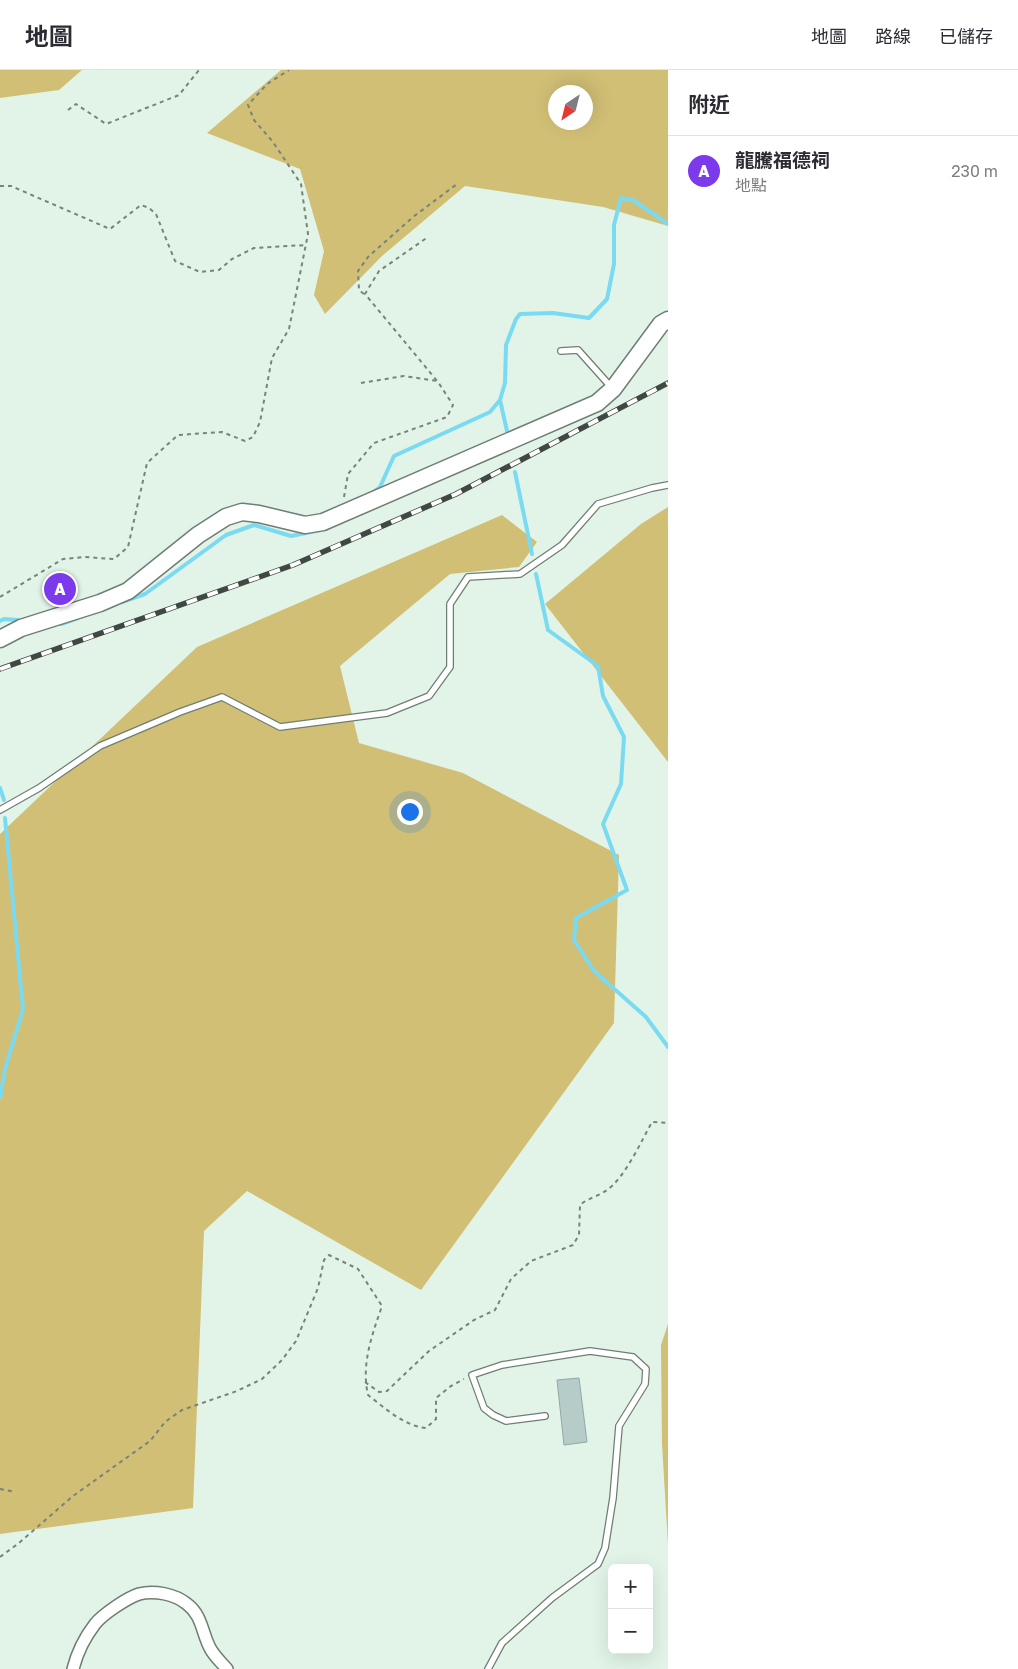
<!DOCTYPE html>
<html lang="zh-TW">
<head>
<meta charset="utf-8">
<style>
	body { margin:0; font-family:"Golos Text","Noto Sans TC",sans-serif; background:#f2f2f3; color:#2b2b33 }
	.controls { position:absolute; right:15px; bottom:15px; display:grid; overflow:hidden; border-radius:8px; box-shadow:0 5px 20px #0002 }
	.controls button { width:45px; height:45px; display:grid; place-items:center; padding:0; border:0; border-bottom:1px solid #e1e1e2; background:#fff; color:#2b2b33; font:25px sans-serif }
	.compass { position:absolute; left:548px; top:15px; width:45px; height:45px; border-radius:50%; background:#fff; box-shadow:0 5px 20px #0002; rotate:215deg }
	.you { position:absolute; left:409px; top:741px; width:18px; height:18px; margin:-12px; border:4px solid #fff; border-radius:50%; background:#1a73e8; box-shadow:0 0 0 8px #1a73e833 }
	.badge { display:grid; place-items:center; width:32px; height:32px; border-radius:50%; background:#7c3aed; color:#fff; font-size:16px; font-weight:700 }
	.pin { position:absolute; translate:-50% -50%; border:2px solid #fff; box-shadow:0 1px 5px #0006 }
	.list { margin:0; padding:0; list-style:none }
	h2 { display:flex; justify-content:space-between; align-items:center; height:65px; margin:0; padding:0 20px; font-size:21px }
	h2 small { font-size:16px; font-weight:400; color:#7c7c81 }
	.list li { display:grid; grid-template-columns:32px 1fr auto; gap:15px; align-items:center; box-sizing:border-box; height:70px; padding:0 20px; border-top:1px solid #e1e1e2 }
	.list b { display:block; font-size:19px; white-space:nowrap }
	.list p { margin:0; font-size:16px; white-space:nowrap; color:#7c7c81 }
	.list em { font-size:16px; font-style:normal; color:#7c7c81 }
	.map { position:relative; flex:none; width:668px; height:1599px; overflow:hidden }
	header { display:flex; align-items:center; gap:30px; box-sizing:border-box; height:70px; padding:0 25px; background:#fff; border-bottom:1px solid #e1e1e2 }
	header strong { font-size:24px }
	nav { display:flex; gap:28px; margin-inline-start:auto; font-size:18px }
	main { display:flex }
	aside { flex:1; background:#fff }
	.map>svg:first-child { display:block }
	.forest { fill:#d1bf75; fill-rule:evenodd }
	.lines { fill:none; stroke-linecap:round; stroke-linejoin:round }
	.stream { stroke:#7adaf1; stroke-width:4 }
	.building { fill:#b6ccc8; stroke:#93a8a5 }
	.lane-casing { stroke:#6f7e74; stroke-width:8 }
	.street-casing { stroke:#6f7e74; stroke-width:14 }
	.secondary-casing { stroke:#6f7e74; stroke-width:19 }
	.path { stroke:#77837b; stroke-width:2; stroke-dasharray:4 4; stroke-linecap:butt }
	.lane { stroke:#fff; stroke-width:5.5 }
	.street { stroke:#fff; stroke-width:11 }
	.secondary { stroke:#fff; stroke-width:16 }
	.rail-casing { stroke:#3f4842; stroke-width:5.5 }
	.rail { stroke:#fff; stroke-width:4; stroke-dasharray:11; stroke-linecap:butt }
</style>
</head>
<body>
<header>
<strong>地圖</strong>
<nav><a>地圖</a><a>路線</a><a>已儲存</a></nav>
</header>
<main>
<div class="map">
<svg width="668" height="1599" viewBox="0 0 668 1599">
	<rect width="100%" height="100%" fill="#e2f4e8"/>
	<!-- forest -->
	<g class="forest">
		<polygon points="0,0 82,0 59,20 0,28"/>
		<path d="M281,0H668V156L603,137L465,116L382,186L325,244L314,225L324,181L300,99L207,63ZM556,22H586V52H556Z"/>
		<polygon points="668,437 668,692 545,534 641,454"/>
		<polygon points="502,445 537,472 519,497 450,504 340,596 359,673 463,703 619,785 614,953 421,1220 247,1121 204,1161 193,1438 0,1464 0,764 197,577"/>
		<polygon points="668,1254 668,1474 662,1374 661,1275"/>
	</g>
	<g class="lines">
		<!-- stream -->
		<g class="stream">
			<polyline points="500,330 507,361"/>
			<polyline points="515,402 532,484"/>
			<polyline points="372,423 380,417 394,386 490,342 500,330 505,313 506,275 516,249 520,244 553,243 589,248 607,229 614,194 614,155 621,128 633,130 668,154"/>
			<polyline points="536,504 548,560 598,596 603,626 624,667 621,714 603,754 627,820 576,848 574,870 594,901 646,947 668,977"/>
			<polyline points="122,532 145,524 226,465 254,455 291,466 326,459"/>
			<polyline points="0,551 4,549 18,550"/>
			<polyline points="61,554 78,548"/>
			<polyline points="0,718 4,730"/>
			<polyline points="0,1028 5,999 23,939 5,748"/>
		</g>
	</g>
	<!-- building -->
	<g class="building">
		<polygon points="58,512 68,519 63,526 53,518"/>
		<polygon points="579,1308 587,1372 564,1375 557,1310"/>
	</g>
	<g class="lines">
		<defs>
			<g id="lane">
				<polyline points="561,281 578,280 612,318"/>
				<polyline points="0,740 39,718 100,676 180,642 222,627 280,657 387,643 429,626 450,597 450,534 468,507 520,504 562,475 598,434 652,418 668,415"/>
				<polyline points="488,1599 502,1573 552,1528 598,1494 605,1478 613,1428 619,1356 645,1314 646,1299 633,1287 590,1281 502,1295 472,1305 484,1338 493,1345 506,1351 545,1346"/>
			</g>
			<path id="street" d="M73,1599C77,1583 85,1567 95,1554C103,1544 127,1528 139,1524C154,1520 175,1524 187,1534C202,1545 202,1563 210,1578C214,1586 221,1592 227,1599"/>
			<polyline id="secondary" points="0,569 21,558 100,533 128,521 198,465 226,447 242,442 259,444 305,455 323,452 597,333 613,319 661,254 668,250"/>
		</defs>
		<!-- lane casing -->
		<use href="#lane" class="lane-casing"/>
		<!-- street casing -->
		<use href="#street" class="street-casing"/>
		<!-- secondary casing -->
		<use href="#secondary" class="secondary-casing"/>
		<!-- path -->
		<g class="path">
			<polyline points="68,40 76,34 106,54 179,25 199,0"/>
			<polyline points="0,116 11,116 110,159 141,135 149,138 156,144 175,191 200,202 219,200 232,189 254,178 306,175"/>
			<polyline points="364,224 359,220 358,201 368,187 413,147 457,114"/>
			<polyline points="361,313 404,306 437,311"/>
			<polyline points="344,427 348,404 374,373 447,347 453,335 438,312 365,224 379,201 428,167"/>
			<polyline points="0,527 63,489 84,487 114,489 128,477 147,393 178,365 222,362 245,371 253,367 260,352 272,288 289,259 308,164 301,114 273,72 254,50 248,35 267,14 289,0"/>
			<path d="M365,1312L379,1322L387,1321L429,1281L474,1250L495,1240L511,1209L531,1191L573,1175L579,1165L580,1135C588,1128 599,1126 607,1120C624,1109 642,1070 652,1052L668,1053"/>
			<polyline points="0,1419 15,1422"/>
			<path d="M0,1487L19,1473L73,1426L150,1371L165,1352L182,1340L237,1321L262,1309L282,1290L296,1271L318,1218L324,1190L329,1185L358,1199L382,1236C372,1265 361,1294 368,1325C385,1338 404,1356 426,1358L436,1349V1328L451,1316L464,1309"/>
		</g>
		<!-- lane -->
		<use href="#lane" class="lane"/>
		<!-- street -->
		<use href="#street" class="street"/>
		<!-- secondary -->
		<use href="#secondary" class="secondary"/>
		<defs>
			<polyline id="rail" points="0,599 293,495 456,424 668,313"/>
		</defs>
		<!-- rail casing -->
		<use href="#rail" class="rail-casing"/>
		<!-- rail -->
		<use href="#rail" class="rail"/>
	</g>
</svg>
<div class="controls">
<button>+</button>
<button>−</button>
</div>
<svg class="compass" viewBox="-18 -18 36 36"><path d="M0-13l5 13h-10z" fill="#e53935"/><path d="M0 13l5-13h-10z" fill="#7c7c81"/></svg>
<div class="you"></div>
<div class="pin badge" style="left:60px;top:519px">A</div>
</div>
<aside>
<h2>附近<small></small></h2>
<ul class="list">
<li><span class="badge">A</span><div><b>龍騰福德祠</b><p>地點</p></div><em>230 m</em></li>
</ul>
</aside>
</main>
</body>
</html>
